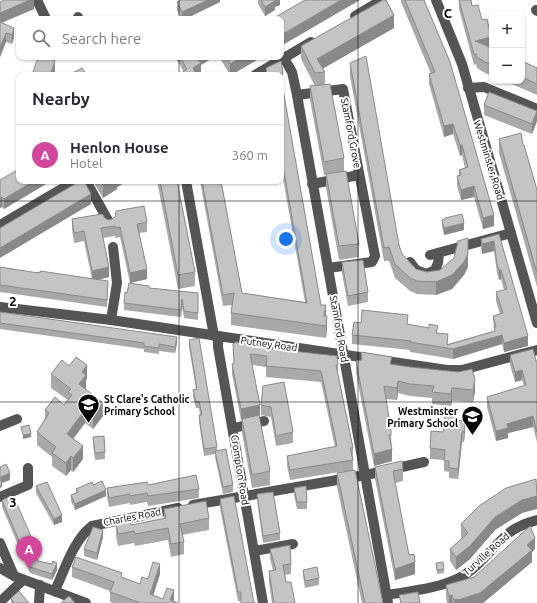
<!DOCTYPE html>
<html lang="en">
<head>
<meta charset="utf-8">
<style>
	body { margin:0; font-family:Ubuntu,sans-serif; background:#f7f7f7; color:#2b2b33 }
	.controls { position:absolute; right:12px; top:12px; display:grid; overflow:hidden; border-radius:8px; box-shadow:0 1px 3px #0004 }
	.controls button { width:36px; height:36px; display:grid; place-items:center; padding:0; border:0; border-bottom:1px solid #e1e1e2; background:#fff; color:#2b2b33; font:20px sans-serif }
	.you { position:absolute; left:286px; top:239px; width:14px; height:14px; margin:-10px; border:3px solid #fff; border-radius:50%; background:#1a73e8; box-shadow:0 0 0 6px #1a73e833 }
	.badge { display:grid; place-items:center; width:26px; height:26px; border-radius:50%; background:#db2777; color:#fff; font-size:13px; font-weight:700 }
	.pin { position:absolute; translate:-50% -33px; filter:drop-shadow(0 1px 2px #0008) }
	.pin::after { content:''; position:absolute; top:21px; width:14px; height:12px; background:inherit; clip-path:polygon(0 0,100% 0,50% 100%) }
	.list { margin:0; padding:0; list-style:none }
	h2 { display:flex; justify-content:space-between; align-items:center; height:52px; margin:0; padding:0 16px; font-size:17px }
	h2 small { font-size:13px; font-weight:400; color:#7c7c81 }
	.list li { display:grid; grid-template-columns:26px 1fr auto; gap:12px; align-items:center; box-sizing:border-box; height:60px; padding:0 16px; border-top:1px solid #e1e1e2 }
	.list b { display:block; font-size:15px; white-space:nowrap }
	.list p { margin:0; font-size:13px; white-space:nowrap; color:#7c7c81 }
	.list em { font-size:13px; font-style:normal; color:#7c7c81 }
	.icon { flex:none; width:22px; height:22px; fill:none; stroke:currentColor; stroke-width:2; stroke-linecap:round; stroke-linejoin:round }
	.map { position:relative; flex:none; width:537px; height:603px; overflow:hidden }
	.search { position:absolute; background:#fff; box-shadow:0 1px 3px #0004; left:16px; top:16px; width:268px; height:44px; display:flex; align-items:center; gap:10px; box-sizing:border-box; padding:0 14px; border-radius:8px; color:#7c7c81; font-size:15px }
	.panel { position:absolute; background:#fff; box-shadow:0 1px 3px #0004; left:16px; top:72px; width:268px; height:112px; border-radius:8px }
	.map>svg:first-child { display:block }
	.lines { fill:none; stroke-linecap:round; stroke-linejoin:round }
	.minor { stroke:#555; stroke-width:10 }
	.wall { fill:#a9a9a9 }
	.shaded-wall { fill:#898989 }
	.building { fill:#c4c4c4; stroke:#898989 }
	.grid { fill:none; stroke:#000; stroke-width:1; stroke-opacity:0.55 }
	.labels { text-anchor:middle; dominant-baseline:central; stroke-width:4; stroke-linejoin:round; paint-order:stroke }
	.street-label { font-size:10px; fill:#000; stroke:#fff }
	.poi-label { font-size:10px; font-weight:bold; fill:#000; stroke:#fff; text-anchor:start }
	.grid-label { font-size:13px; text-anchor:middle; font-weight:bold; fill:#000; stroke:#fff; stroke-width:4; stroke-linejoin:round; paint-order:stroke }
</style>
</head>
<body>
<div class="map">
<svg width="537" height="603" viewBox="0 0 537 603">
	<rect width="100%" height="100%" fill="#fff"/>
	<g class="lines">
		<!-- minor -->
		<g class="minor">
			<polyline points="37,0 46,19"/>
			<polyline points="436,0 462,64 537,323"/>
			<polyline points="536,10 537,11"/>
			<polyline points="355,16 382,0"/>
			<polyline points="78,17 79,19"/>
			<polyline points="284,58 292,72 297,95 388,603"/>
			<polyline points="255,75 311,42"/>
			<polyline points="468,88 484,87 537,109"/>
			<polyline points="297,95 343,89 375,256 372,262 328,268"/>
			<polyline points="86,181 110,224"/>
			<polyline points="186,181 214,336"/>
			<polyline points="312,184 359,175"/>
			<polyline points="0,225 75,181"/>
			<polyline points="430,255 511,233"/>
			<polyline points="410,262 416,270 426,274 435,270 438,263 439,253"/>
			<polyline points="0,307 111,320 447,370 462,370 537,350"/>
			<polyline points="111,320 117,283 113,247"/>
			<polyline points="218,337 218,347 263,603"/>
			<polyline points="0,426 17,419"/>
			<polyline points="234,428 264,421"/>
			<polyline points="0,497 28,485 28,468"/>
			<polyline points="193,505 366,475 424,462"/>
			<polyline points="0,543 14,576"/>
			<polyline points="254,551 293,544"/>
			<polyline points="0,568 14,576 86,603"/>
			<path d="M56,592L57,586C66,566 74,540 92,526L178,508"/>
			<path d="M387,595C410,591 437,589 459,578C479,568 492,547 509,533C517,526 527,523 537,520"/>
			<polyline points="0,602 23,580"/>
			<polyline points="39,603 40,585"/>
		</g>
	</g>
	<!-- wall -->
	<g class="wall">
		<polygon points="34,0 34,9 2,23 14,38 12,44 6,42 0,57 0,2"/>
		<polygon points="220,0 220,2 185,19 181,19 177,10 177,2"/>
		<polygon points="258,0 280,0 280,5 275,7 275,10 265,16 258,4"/>
		<polygon points="401,0 424,0 494,226 483,229 474,197 461,200 457,186 457,176 459,175 459,170 465,168 462,155 460,156 453,134 444,137 429,84 429,74 431,74 401,2"/>
		<polygon points="459,0 471,0 472,6 482,20 491,48 492,48 492,76 485,73 477,68 476,64 474,65 459,9"/>
		<polygon points="394,28 323,68 325,72 325,84 344,158 344,171 359,244 359,257 339,260 326,188 326,175 324,175 310,100 310,86 315,86 301,59 301,46"/>
		<polygon points="175,57 214,57 201,65 201,72 196,75 184,72"/>
		<polygon points="221,57 262,57 231,75 230,75 221,60"/>
		<polygon points="281,61 283,73 283,84 282,85 321,305 326,305 326,316 327,316 327,328 326,338 231,325 231,313 232,305 223,306 200,181 221,181 242,293 305,302 281,167 281,75 266,75 266,68"/>
		<polygon points="522,61 537,68 537,95 505,81 522,81"/>
		<polygon points="350,63 399,245 402,254 416,269 427,272 468,267 464,275 452,289 436,295 417,294 410,291 395,278 389,261 384,261 350,76"/>
		<polygon points="484,105 537,121 532,134 484,115"/>
		<polygon points="499,139 523,145 537,190 537,287 499,153"/>
		<polygon points="0,180 19,181 51,181 4,209 2,207 0,208"/>
		<polygon points="94,181 128,181 117,187 117,189 103,198 94,183"/>
		<polygon points="157,181 177,181 195,272 195,286 178,289"/>
		<polygon points="445,218 464,230 444,235 442,227 442,220 445,219"/>
		<polygon points="72,219 106,219 110,220 147,222 147,232 139,233 147,279 130,283 120,237 115,238 115,236 103,238 109,277 98,280 108,288 107,307 0,292 0,267 32,272 92,279 84,241 74,243 72,229"/>
		<polygon points="499,234 528,346 504,352 502,344 453,359 410,352 410,350 352,344 352,335 361,323 408,324 438,333 448,344 494,331 493,316 500,314 496,301 496,292 504,290 501,279 499,280 497,273 494,251 482,254 481,248 481,239"/>
		<polygon points="342,262 368,292 368,302 348,306 342,273"/>
		<polygon points="149,288 198,293 198,320 184,318 182,306 181,317 124,310 124,303 127,293"/>
		<polygon points="0,312 177,343 175,353 159,351 159,354 144,352 144,349 0,329"/>
		<polygon points="189,340 217,447 217,450 233,485 233,492 223,494 215,457 215,454 204,456 199,422 199,415 200,415 199,408 196,408 193,397 193,390 196,389 189,347"/>
		<polygon points="233,344 265,348 338,365 338,373 353,448 353,470 383,603 362,603 337,487 337,473 346,471 290,480 287,466 287,456 335,447 321,382 266,377 266,367 252,365 259,415 270,471 270,485 252,488 242,433 242,420 241,420 232,374 232,364 234,364"/>
		<polygon points="361,352 392,364 475,391 473,402 452,401 451,406 432,404 432,398 410,396 398,393 397,400 386,399 391,431 392,461 374,466 356,373 356,361 361,360"/>
		<polygon points="510,355 537,364 537,442 533,427 508,433 508,438 496,441 487,407 487,397 524,386 522,380 515,382 510,365"/>
		<polygon points="51,374 87,379 86,380 86,388 85,389 103,416 93,429 85,423 73,439 83,459 73,472 71,470 66,476 52,466 52,457 37,445 37,432 45,418 45,410 64,405 68,400 51,388"/>
		<polygon points="263,386 293,432 293,443 276,446 271,417 261,415 261,405"/>
		<polygon points="455,420 465,431 464,442 462,442 458,479 449,478 449,472 444,471 444,460 430,459 430,448 443,432"/>
		<polygon points="93,437 105,452 105,459 95,460 93,444"/>
		<polygon points="375,467 403,469 403,481 395,483 409,555 415,574 395,580 375,479"/>
		<polygon points="93,485 106,496 75,510 71,501 71,495 76,493 76,489"/>
		<polygon points="148,485 199,489 199,498 148,506 147,502 130,505 130,503 109,507 107,497 107,488"/>
		<polygon points="36,486 62,522 54,525 36,493"/>
		<polygon points="294,488 307,502 307,509 297,509 294,495"/>
		<polygon points="257,494 280,533 280,540 263,543 257,501"/>
		<polygon points="220,499 254,603 256,603 241,603 241,601 238,601 220,508"/>
		<polygon points="2,500 15,505 38,561 57,570 52,580 30,573 2,507"/>
		<polygon points="164,509 209,518 209,530 182,535 184,542 184,554 171,557 168,540 135,546 134,543 118,546 116,536 116,524 131,525 164,519"/>
		<polygon points="522,513 495,530 470,559 456,570 450,561 450,549 462,538 461,537 461,524"/>
		<polygon points="103,537 97,560 84,556 84,549"/>
		<polygon points="270,549 291,564 291,574 285,575 286,582 295,603 272,603 269,582 269,571 273,570 270,559"/>
		<polygon points="535,549 532,552 532,562 483,603 447,603 446,597 446,585 474,577"/>
		<polygon points="436,563 444,569 444,573 437,574"/>
		<polygon points="72,567 122,577 140,584 148,579 160,574 153,595 163,599 174,600 174,601 178,603 114,603 110,602 110,591 72,577"/>
		<polygon points="303,570 319,578 319,585 305,588 303,576"/>
		<polygon points="11,598 29,603 11,603"/>
	</g>
	<!-- shaded-wall -->
	<g class="shaded-wall">
		<polygon points="30,0 34,0 34,9 0,23 0,13"/>
		<polygon points="208,0 220,0 220,2 185,19 182,19 182,12"/>
		<polygon points="274,0 280,0 280,5 275,7 275,10 265,16 265,7"/>
		<polygon points="341,0 360,0 281,46 281,35"/>
		<polygon points="394,15 394,28 317,72 317,59"/>
		<polygon points="14,28 14,38 12,44 12,35"/>
		<polygon points="6,33 6,42 0,57 0,48"/>
		<polygon points="491,37 491,48 475,41"/>
		<polygon points="199,57 214,57 201,65 201,72 196,75 193,75 193,68 197,58"/>
		<polygon points="243,57 262,57 231,75 230,75 230,64"/>
		<polygon points="55,61 55,71 54,75 50,75"/>
		<polygon points="283,73 283,84 281,85 281,75 280,75 280,74"/>
		<polygon points="537,111 537,121 532,134 532,124"/>
		<polygon points="453,124 453,134 444,137 444,126"/>
		<polygon points="460,145 462,145 462,155 460,156"/>
		<polygon points="34,181 51,181 4,209 4,199"/>
		<polygon points="110,181 128,181 117,187 117,189 103,198 103,185"/>
		<polygon points="474,186 474,197 461,200 461,190"/>
		<polygon points="91,194 91,204 0,258 0,248"/>
		<polygon points="2,197 2,207 0,208 0,198"/>
		<polygon points="494,215 494,226 483,229 483,218"/>
		<polygon points="464,223 464,230 444,235 444,228"/>
		<polygon points="494,241 494,251 482,254 482,244"/>
		<polygon points="468,254 468,267 464,275 452,289 436,295 436,282"/>
		<polygon points="109,267 109,277 92,281 92,271"/>
		<polygon points="147,269 147,279 130,283 130,273"/>
		<polygon points="499,270 501,270 501,279 499,280"/>
		<polygon points="182,299 182,306 181,317 181,310"/>
		<polygon points="326,305 326,317 324,328 324,316"/>
		<polygon points="327,316 327,328 326,338 326,326"/>
		<polygon points="502,335 502,344 453,359 453,349"/>
		<polygon points="528,336 528,346 504,352 504,343"/>
		<polygon points="177,337 177,343 175,353 175,347"/>
		<polygon points="87,365 87,379 86,380 86,388 79,398 79,384 82,372"/>
		<polygon points="522,370 522,380 515,382 515,372"/>
		<polygon points="475,379 475,391 473,402 473,390"/>
		<polygon points="398,381 398,393 397,400 397,388"/>
		<polygon points="452,388 452,401 451,406 451,394"/>
		<polygon points="103,403 103,416 93,429 93,416"/>
		<polygon points="260,405 260,415 241,420 241,409"/>
		<polygon points="85,410 85,423 67,447 67,434"/>
		<polygon points="533,416 533,427 508,433 508,438 496,441 496,431 507,424"/>
		<polygon points="465,421 465,431 464,442 464,432"/>
		<polygon points="462,432 462,442 458,479 458,469"/>
		<polygon points="31,434 31,437 23,439 23,435"/>
		<polygon points="83,446 83,459 73,472 73,458"/>
		<polygon points="392,449 392,461 374,466 374,454"/>
		<polygon points="71,456 71,470 66,476 66,463"/>
		<polygon points="10,473 10,480 2,483 2,487 0,488 1,477"/>
		<polygon points="106,490 106,496 75,510 75,504"/>
		<polygon points="537,496 537,509 522,513 495,530 470,559 456,570 456,557 495,517 522,500"/>
		<polygon points="62,515 62,522 54,525 54,519"/>
		<polygon points="103,530 103,537 97,560 97,553"/>
		<polygon points="535,538 535,549 532,552 532,562 483,603 458,603 458,600 527,545"/>
		<polygon points="35,546 35,553 32,548"/>
		<polygon points="415,562 415,574 395,580 395,569"/>
		<polygon points="57,563 57,570 52,580 52,574"/>
		<polygon points="160,564 160,574 151,603 150,594"/>
		<polygon points="174,590 174,600 173,603 170,600"/>
		<polygon points="452,595 452,603 449,603 449,596"/>
		<polygon points="458,599 458,603 454,603 454,600"/>
	</g>
	<!-- building -->
	<g class="building">
		<polygon points="4,0 30,0 0,13 0,2"/>
		<polygon points="181,0 208,0 182,12 177,2"/>
		<polygon points="261,0 275,0 275,1 265,7"/>
		<polygon points="305,0 341,0 281,35 281,19 272,19"/>
		<polygon points="383,0 386,0 394,15 317,59 325,72 315,73 301,46"/>
		<polygon points="405,0 424,0 450,62 494,215 483,218 474,186 461,190 457,176 461,175 459,170 468,167 462,145 460,145 453,124 444,126 429,74 435,72"/>
		<polygon points="459,0 471,0 472,6 478,5 482,20 487,19 491,37 475,41 492,48 492,65 485,62 477,57 476,54 474,54"/>
		<polygon points="0,22 14,28 12,35 6,33 0,48"/>
		<polygon points="366,56 399,245 402,254 416,269 427,272 440,270 454,258 458,241 468,238 468,254 464,262 452,275 436,282 417,281 410,278 395,264 389,247 384,248 350,63"/>
		<polygon points="38,57 45,57 55,61 50,75 51,75 32,75"/>
		<polygon points="180,57 199,57 197,58 201,63 193,68 196,74 195,75 179,75 187,69"/>
		<polygon points="226,57 243,57 230,64"/>
		<polygon points="281,61 283,73 280,74 281,75 267,75 266,68"/>
		<polygon points="522,61 537,68 537,84 522,77"/>
		<polygon points="82,68 87,75 75,75 74,72"/>
		<polygon points="281,78 321,305 326,305 324,316 327,316 326,326 231,313 234,293 223,295 202,181 221,181 242,293 307,303 281,155"/>
		<polygon points="330,84 344,158 324,162 310,86"/>
		<polygon points="489,92 537,111 532,124 484,105"/>
		<polygon points="521,133 523,145 524,145 537,190 537,273 499,139"/>
		<polygon points="19,169 19,181 34,181 4,199 2,197 0,198 0,180"/>
		<polygon points="346,171 359,244 339,246 326,174"/>
		<polygon points="80,181 84,181 91,194 0,248 0,228"/>
		<polygon points="100,181 110,181 103,185"/>
		<polygon points="160,181 177,181 195,272 178,275"/>
		<polygon points="144,206 147,222 137,224 147,269 130,273 120,227 115,228 115,226 101,228 109,267 92,271 84,231 74,233 72,219 102,214 106,219 110,220 115,217 116,211"/>
		<polygon points="462,214 464,223 444,228 442,220 445,219 445,218"/>
		<polygon points="499,234 528,336 504,343 502,335 453,349 410,342 411,341 352,335 354,322 361,323 362,310 408,315 407,324 429,328 429,324 438,326 436,333 448,334 447,345 495,331 494,327 496,327 493,316 503,313 496,292 507,289 501,270 499,270 497,264 494,241 482,244 481,239"/>
		<polygon points="363,260 368,292 348,296 342,262"/>
		<polygon points="0,267 32,272 40,273 40,271 108,281 107,300 0,285"/>
		<polygon points="129,283 149,286 149,288 198,293 198,313 184,311 182,299 181,310 124,303 125,292 127,293"/>
		<polygon points="0,312 177,337 175,347 159,344 159,348 144,346 144,343 0,323"/>
		<polygon points="199,338 217,447 204,449 199,415 202,415 199,401 196,402 193,390 197,389 189,340"/>
		<polygon points="236,342 265,346 265,348 337,356 338,365 336,365 353,448 350,448 353,460 290,470 287,456 337,446 321,371 266,366 267,356 250,354 260,405 241,409 232,364 234,363 233,344"/>
		<polygon points="533,349 537,364 537,432 533,416 507,424 508,428 496,431 487,397 526,385 522,370 515,372 510,355"/>
		<polygon points="361,352 392,357 390,364 410,367 458,372 472,369 475,379 473,390 452,388 451,394 432,392 434,386 410,384 398,381 397,388 384,386 391,431 391,435 389,435 392,449 374,454 356,361 362,360"/>
		<polygon points="76,357 87,365 82,372 86,375 79,384 103,403 93,416 85,410 67,434 83,446 73,458 71,456 66,463 52,453 56,447 37,432 49,413 45,410 55,397 64,405 72,395 68,392 71,389 51,374 62,360 69,366"/>
		<polygon points="284,382 293,432 276,436 271,407 261,405 263,386"/>
		<polygon points="259,415 270,471 252,475 242,419"/>
		<polygon points="445,416 455,417 455,420 465,421 464,432 462,432 458,469 449,468 449,461 444,461 445,450 430,448 431,431 443,432"/>
		<polygon points="29,425 31,434 23,435 21,427"/>
		<polygon points="104,436 105,452 95,453 93,437"/>
		<polygon points="226,449 233,485 223,487 215,451"/>
		<polygon points="402,461 403,469 393,471 409,555 414,554 415,562 395,569 375,467"/>
		<polygon points="6,464 10,473 1,477 2,480 0,481 0,467"/>
		<polygon points="355,470 383,603 365,603 337,473"/>
		<polygon points="196,475 199,489 148,496 147,493 130,496 130,494 109,498 107,488 147,482 148,485"/>
		<polygon points="536,479 537,496 522,500 495,517 470,546 456,557 450,549 468,533 461,524 479,506 506,488"/>
		<polygon points="102,481 106,490 75,504 71,495 78,492 76,489 92,482 93,485"/>
		<polygon points="47,482 62,515 54,519 36,486"/>
		<polygon points="306,486 307,502 297,502 294,488"/>
		<polygon points="273,492 280,533 263,536 257,494"/>
		<polygon points="11,496 15,505 17,504 30,534 35,546 32,548 38,561 52,564 53,561 57,563 52,574 30,567 2,500"/>
		<polygon points="234,496 254,603 256,603 241,603 241,592 238,592 220,499"/>
		<polygon points="206,501 209,518 180,524 184,542 171,544 168,528 135,534 134,531 118,534 116,524 130,521 131,525 166,518 164,509"/>
		<polygon points="530,526 535,538 527,545 532,550 480,593 458,600 458,599 454,600 452,595 449,596 446,585 474,577"/>
		<polygon points="93,527 103,530 97,553 84,549"/>
		<polygon points="290,545 291,564 283,565 286,582 291,582 295,603 274,603 269,571 276,570 270,549"/>
		<polygon points="76,557 122,573 121,577 140,584 142,577 148,579 153,562 160,564 150,594 163,599 167,588 174,590 170,600 178,603 141,603 110,592 114,582 72,567"/>
		<polygon points="443,562 444,569 437,570 436,563"/>
		<polygon points="317,567 319,578 305,581 303,570"/>
		<polygon points="19,591 29,603 14,603 11,598"/>
		<polygon points="418,592 420,603 401,603 399,595"/>
		<polygon points="69,596 75,603 61,603"/>
	</g>
	<!-- grid -->
	<path class="grid" d="M179,0V19M358,0V603M179,57V75M179,181V603M0,201H537M0,402H537"/>
	<!-- icons -->
	<defs>
		<symbol id="school-pin" viewBox="-11 -11 22 30"><path d="M0 17L-7.5 6A9.5 9.5 0 1 1 7.5 6Z" fill="#000" stroke="#fff"/><path d="M0-5L7-2L0 1L-7-2ZM-4 1L0 2.5L4 1V4Q0 6-4 4Z" fill="#fff"/></symbol>
	</defs>
	<g fill-rule="evenodd">
		<use href="#school-pin" x="76" y="392" width="25" height="34"/>
		<use href="#school-pin" x="460" y="404" width="25" height="34"/>
	</g>
	<g class="labels">
		<!-- street labels -->
		<g class="street-label">
			<text transform="translate(351 133) rotate(79)">Stamford Grove</text>
			<text transform="translate(489 160) rotate(73)">Westminster Road</text>
			<text transform="translate(339 329) rotate(80)">Stamford Road</text>
			<text transform="translate(269 344) rotate(8)">Putney Road</text>
			<text transform="translate(240 470) rotate(81)">Crompton Road</text>
			<text transform="translate(132 517) rotate(-11)">Charles Road</text>
			<text transform="translate(486 554) rotate(-42)">Turville Road</text>
		</g>
		<!-- poi labels -->
		<g class="poi-label">
			<text x="104" y="399">St Clare's Catholic<tspan x="104" dy="12">Primary School</tspan></text>
			<text x="458" y="411" text-anchor="end">Westminster<tspan x="458" dy="12">Primary School</tspan></text>
		</g>
	</g>
	<g class="grid-label">
		<text x="448" y="18">C</text>
		<text x="13" y="306">2</text>
		<text x="13" y="507">3</text>
	</g>
</svg>
<div class="controls">
<button>+</button>
<button>−</button>
</div>
<div class="you"></div>
<div class="pin badge" style="left:29px;top:569px;background:#d1479c">A</div>
<div class="search"><svg class="icon" aria-label="search" viewBox="0 0 24 24"><circle cx="10" cy="10" r="6"/><path d="M15 15l6 6"/></svg>Search here</div>
<section class="panel">
<h2>Nearby<small></small></h2>
<ul class="list">
<li><span class="badge" style="background:#d1479c">A</span><div><b>Henlon House</b><p>Hotel</p></div><em>360 m</em></li>
</ul>
</section>
</div>
</body>
</html>
